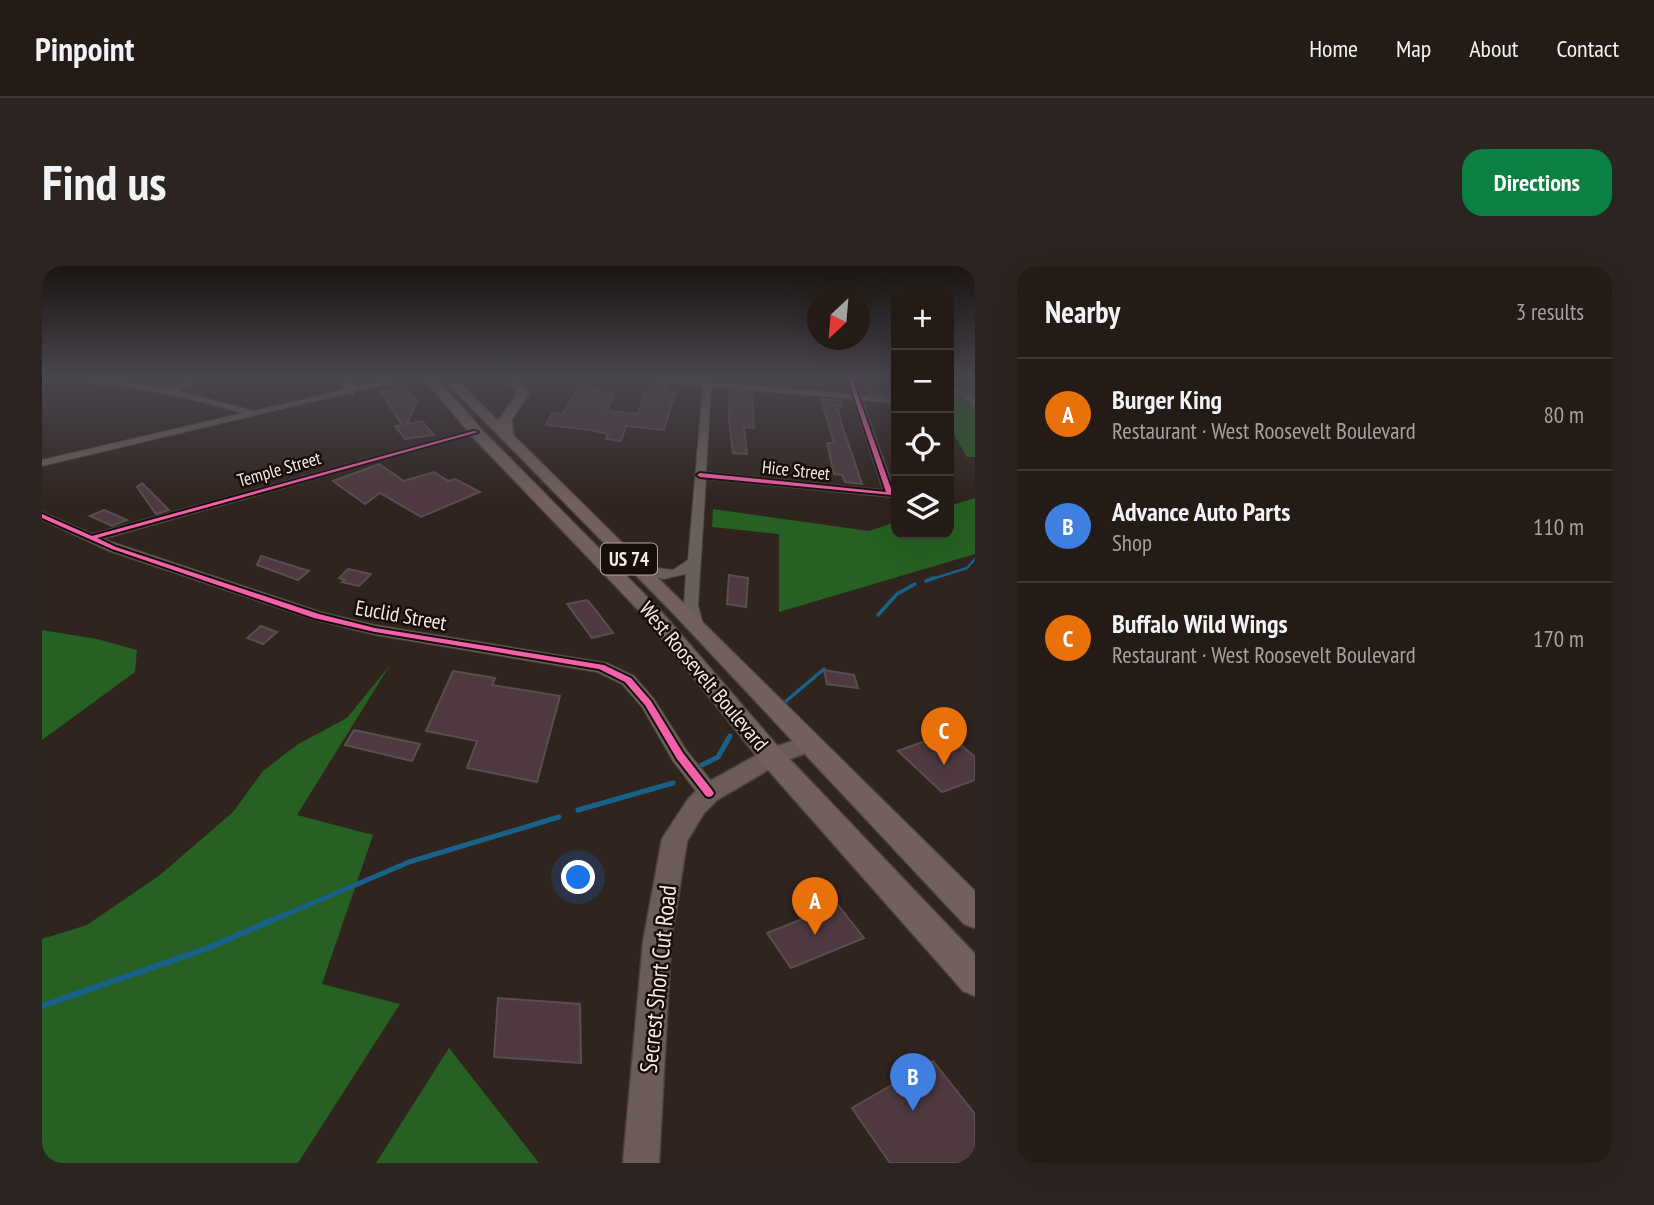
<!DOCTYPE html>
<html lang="en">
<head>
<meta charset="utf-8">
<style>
	body { margin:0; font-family:"PT Sans Narrow",sans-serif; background:#2c2420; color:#f1f3f6 }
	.controls { position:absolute; right:21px; top:21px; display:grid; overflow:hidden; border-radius:14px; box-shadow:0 7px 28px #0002 }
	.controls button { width:63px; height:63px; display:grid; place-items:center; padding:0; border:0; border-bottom:2px solid #413936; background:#241b17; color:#f1f3f6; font:35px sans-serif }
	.compass { position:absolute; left:765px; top:21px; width:63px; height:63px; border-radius:50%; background:#241b17; box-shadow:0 7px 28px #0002; rotate:206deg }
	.you { position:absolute; left:537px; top:612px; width:24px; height:24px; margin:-18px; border:5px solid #fff; border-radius:50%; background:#1a73e8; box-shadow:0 0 0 10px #1a73e833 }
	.badge { display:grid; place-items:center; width:46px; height:46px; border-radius:50%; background:#0b8043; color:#fff; font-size:23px; font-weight:700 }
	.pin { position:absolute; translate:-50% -58px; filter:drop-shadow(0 2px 4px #0008) }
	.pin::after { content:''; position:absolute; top:37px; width:24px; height:21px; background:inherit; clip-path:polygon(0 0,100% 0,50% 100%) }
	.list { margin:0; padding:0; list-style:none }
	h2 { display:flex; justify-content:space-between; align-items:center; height:91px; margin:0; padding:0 28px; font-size:30px }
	h2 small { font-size:23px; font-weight:400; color:#a3a1a1 }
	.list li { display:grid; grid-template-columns:46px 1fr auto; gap:21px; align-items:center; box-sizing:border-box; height:112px; padding:0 28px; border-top:2px solid #413936 }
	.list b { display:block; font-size:26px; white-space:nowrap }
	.list p { margin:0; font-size:23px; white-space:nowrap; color:#a3a1a1 }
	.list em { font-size:23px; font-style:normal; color:#a3a1a1 }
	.icon { flex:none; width:38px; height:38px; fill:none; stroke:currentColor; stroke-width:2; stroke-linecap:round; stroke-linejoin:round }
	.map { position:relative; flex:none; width:933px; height:897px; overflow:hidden; border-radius:21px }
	header { display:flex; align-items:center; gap:42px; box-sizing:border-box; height:98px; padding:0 35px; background:#241b17; border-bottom:2px solid #413936 }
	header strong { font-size:33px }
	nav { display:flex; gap:38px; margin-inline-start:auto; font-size:24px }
	.intro { display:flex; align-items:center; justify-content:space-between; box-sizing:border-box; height:168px; padding:0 42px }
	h1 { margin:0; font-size:49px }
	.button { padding:18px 32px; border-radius:21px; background:#0b8043; color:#fff; font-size:24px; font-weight:700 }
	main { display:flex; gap:42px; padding:0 42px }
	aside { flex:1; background:#241b17; border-radius:21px; box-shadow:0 7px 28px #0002 }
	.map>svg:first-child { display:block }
	.forest { fill:#266022 }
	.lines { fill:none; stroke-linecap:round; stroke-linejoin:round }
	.stream-far3 { stroke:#186189; stroke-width:2.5 }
	.stream-far2 { stroke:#186189; stroke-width:3.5 }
	.stream-far1 { stroke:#186189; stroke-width:5 }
	.stream { stroke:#186189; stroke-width:6 }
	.building { fill:#4e3940; stroke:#584e4e; stroke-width:2 }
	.minor-casing { stroke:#4c423d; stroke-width:2 }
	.major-casing { stroke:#4c423d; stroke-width:3 }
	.highway-casing { stroke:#4c423d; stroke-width:3 }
	.minor { fill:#695f5a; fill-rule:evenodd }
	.major { fill:#6c5c59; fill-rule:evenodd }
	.highway { fill:#72605e; fill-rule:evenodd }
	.cycleway-casing { stroke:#170d09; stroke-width:4 }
	.cycleway { fill:#f560ab; fill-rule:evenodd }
	.labels { text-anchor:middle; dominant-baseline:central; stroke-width:5; stroke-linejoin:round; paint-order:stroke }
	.far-street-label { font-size:18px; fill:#f8e9e3; stroke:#170d09 }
	.shield { fill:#170d09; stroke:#b4a7a2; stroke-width:2 }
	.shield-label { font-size:19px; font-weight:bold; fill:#f8e9e3 }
	.street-label { font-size:21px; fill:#f8e9e3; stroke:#170d09 }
	.near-street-label { font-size:24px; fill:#f8e9e3; stroke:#170d09 }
</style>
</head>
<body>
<header>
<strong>Pinpoint</strong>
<nav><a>Home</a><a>Map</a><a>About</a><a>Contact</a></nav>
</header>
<div class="intro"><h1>Find us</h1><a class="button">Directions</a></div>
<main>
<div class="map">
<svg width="933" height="897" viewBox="0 0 933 897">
	<rect width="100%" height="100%" fill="#30241f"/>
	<!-- forest -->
	<g class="forest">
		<polygon points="907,110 933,110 933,191 925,191 907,159"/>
		<polygon points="933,232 933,288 737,346 737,268 670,261 671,243 827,265 854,256 854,268 907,268 907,240"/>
		<polygon points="0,364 55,373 95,384 93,406 0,474"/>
		<polygon points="348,399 255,549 331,569 280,718 358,738 256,897 0,897 0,673 45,659 118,609 191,546 221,505 256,478 305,452"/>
		<polygon points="407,782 497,897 334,897"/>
	</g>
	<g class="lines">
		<!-- stream-far3 -->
		<polyline class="stream-far3" points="887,314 925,302 933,293"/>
		<!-- stream-far2 -->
		<g class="stream-far2">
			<polyline points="884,315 892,312"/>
			<polyline points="836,349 855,328 873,318"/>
			<polyline points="743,436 782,403"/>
		</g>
		<!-- stream-far1 -->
		<g class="stream-far1">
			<polyline points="660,499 676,491 688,470"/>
			<polyline points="536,544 631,517"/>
			<polyline points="236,652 367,596 517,551"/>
		</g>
		<!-- stream -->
		<polyline class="stream" points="0,740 166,682 240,650"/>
	</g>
	<!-- building -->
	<g class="building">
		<polygon points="822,113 854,116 854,132 828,128"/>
		<polygon points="614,117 626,119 624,126 633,127 622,164 584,160 579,175 564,173 566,168 549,164 504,159 510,147 521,148 537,119 571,129 565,145 596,148 604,124 612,125"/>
		<polygon points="359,122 375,134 365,158 380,155 392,169 363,173 353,160 360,159 339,126"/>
		<polygon points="688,125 710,127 712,162 702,161 705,188 691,187 687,153"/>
		<polygon points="779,133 799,135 800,140 795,139 799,156 820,218 803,216 800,209 792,208 785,177 792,177"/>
		<polygon points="337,198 362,215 392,206 406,215 413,213 438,226 379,251 338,227 323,238 291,215"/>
		<polygon points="100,217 127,244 114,248 95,221"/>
		<polygon points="62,244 69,247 85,254 70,260 48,250"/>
		<polygon points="219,290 267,305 256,314 215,299"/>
		<polygon points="306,303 329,308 317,320 300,316 303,314 297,312"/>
		<polygon points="687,309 706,312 704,341 685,338"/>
		<polygon points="545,334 552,342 571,367 550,372 525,338"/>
		<polygon points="219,360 235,366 221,378 205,372"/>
		<polygon points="782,404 812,409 816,422 785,418"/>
		<polygon points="411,405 453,412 450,419 518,430 495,516 425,502 435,475 384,465"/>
		<polygon points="312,464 378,478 370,495 303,479"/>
		<polygon points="905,467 933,491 933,514 900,526 856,485"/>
		<polygon points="796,639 822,672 749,702 725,667"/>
		<polygon points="456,732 538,738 539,797 452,791"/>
		<polygon points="891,795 933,848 933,897 848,897 810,842"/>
	</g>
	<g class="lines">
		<defs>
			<g id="minor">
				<path d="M0,110L54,111L127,123L151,110H162L136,125L212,145L361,110H377L0,200V194L201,147C135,128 69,115 0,113Z"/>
				<path d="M570,110L661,115L662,110H670V116L809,128L803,110H811L818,129L853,134L849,137L820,134L854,228L848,231L664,213L656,339L662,362L659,365H649L642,339L644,308L621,313L592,304L599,300L631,304L646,294L661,120ZM669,121L811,133L841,224L664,206Z"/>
				<polygon points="907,115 933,133 933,140 907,121"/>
				<polygon points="431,164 439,166 61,273 279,346 333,359 565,397 592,410 612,433 645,485 674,521 677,527 674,533 667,535 660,533 631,495 600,441 580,418 555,406 333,369 270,353 67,285 0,254 0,246 50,268"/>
			</g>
			<polygon id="major" points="767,469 775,471 778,477 775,483 738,497 675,534 662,547 645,575 629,676 617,897 581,897 601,676 620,573 646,533 659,520 722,485"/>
			<g id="highway">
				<polygon points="302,110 314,110 311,129 301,126"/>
				<polygon points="380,110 393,110 439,163 617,343 739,484 933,688 933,730 921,725 721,498 603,351 429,169"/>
				<polygon points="464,110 477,110 487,128 470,153 471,169 933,625 933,662 922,658 630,346 406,118 416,115 456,155 475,128"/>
			</g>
		</defs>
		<!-- minor casing -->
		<use href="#minor" class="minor-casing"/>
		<!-- major casing -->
		<use href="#major" class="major-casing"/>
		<!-- highway casing -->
		<use href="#highway" class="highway-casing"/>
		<!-- minor -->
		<use href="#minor" class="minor"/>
		<!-- major -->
		<use href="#major" class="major"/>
		<!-- highway -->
		<use href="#highway" class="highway"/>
		<defs>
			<g id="cycleway">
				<polygon points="805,110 809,110 851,228 850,229 658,211 655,209 658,207 844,226"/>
				<polygon points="432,165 436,166 55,272 74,281 277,348 333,362 562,399 589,412 609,435 641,487 670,524 672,527 670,530 667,531 664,530 635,493 603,439 583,416 557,403 333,366 272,352 70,283 0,252 0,248 50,270"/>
			</g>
		</defs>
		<!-- cycleway casing -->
		<use href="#cycleway" class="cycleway-casing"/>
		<!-- cycleway -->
		<use href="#cycleway" class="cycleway"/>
	</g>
	<!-- sky -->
	<linearGradient id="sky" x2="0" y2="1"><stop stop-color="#1a1411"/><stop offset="0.47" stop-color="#48454d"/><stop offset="1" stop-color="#48454d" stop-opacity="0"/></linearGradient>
	<rect width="933" height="236" fill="url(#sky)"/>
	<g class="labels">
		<!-- far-street labels -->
		<g class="far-street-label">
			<text transform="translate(237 203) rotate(-16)">Temple Street</text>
			<text transform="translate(754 204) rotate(6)">Hice Street</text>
		</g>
		<!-- shield labels -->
		<rect class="shield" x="559" y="277.5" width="56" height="31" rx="5"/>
		<g class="shield-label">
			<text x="587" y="293">US 74</text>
		</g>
		<!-- street labels -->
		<g class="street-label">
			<text transform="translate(359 349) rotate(10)">Euclid Street</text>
			<text transform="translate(662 410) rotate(50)">West Roosevelt Boulevard</text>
		</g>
		<!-- near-street labels -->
		<g class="near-street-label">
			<text transform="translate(616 713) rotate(-84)">Secrest Short Cut Road</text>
		</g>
	</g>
</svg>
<div class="controls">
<button>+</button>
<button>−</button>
<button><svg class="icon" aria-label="locate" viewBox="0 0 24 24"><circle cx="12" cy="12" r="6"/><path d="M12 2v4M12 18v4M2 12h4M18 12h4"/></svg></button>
<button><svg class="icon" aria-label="layers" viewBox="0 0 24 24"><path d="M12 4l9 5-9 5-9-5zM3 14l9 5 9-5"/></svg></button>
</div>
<svg class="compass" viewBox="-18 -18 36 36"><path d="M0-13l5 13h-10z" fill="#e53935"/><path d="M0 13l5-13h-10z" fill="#a3a1a1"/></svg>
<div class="you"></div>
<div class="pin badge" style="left:773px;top:669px;background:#e8710a">A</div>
<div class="pin badge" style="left:871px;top:845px;background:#3f7fe0">B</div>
<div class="pin badge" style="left:902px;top:499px;background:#e8710a">C</div>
</div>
<aside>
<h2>Nearby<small>3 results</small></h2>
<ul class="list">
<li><span class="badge" style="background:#e8710a">A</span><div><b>Burger King</b><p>Restaurant · West Roosevelt Boulevard</p></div><em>80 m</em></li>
<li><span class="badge" style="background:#3f7fe0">B</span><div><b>Advance Auto Parts</b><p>Shop</p></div><em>110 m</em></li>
<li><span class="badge" style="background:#e8710a">C</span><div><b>Buffalo Wild Wings</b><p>Restaurant · West Roosevelt Boulevard</p></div><em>170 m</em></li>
</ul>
</aside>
</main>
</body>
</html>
